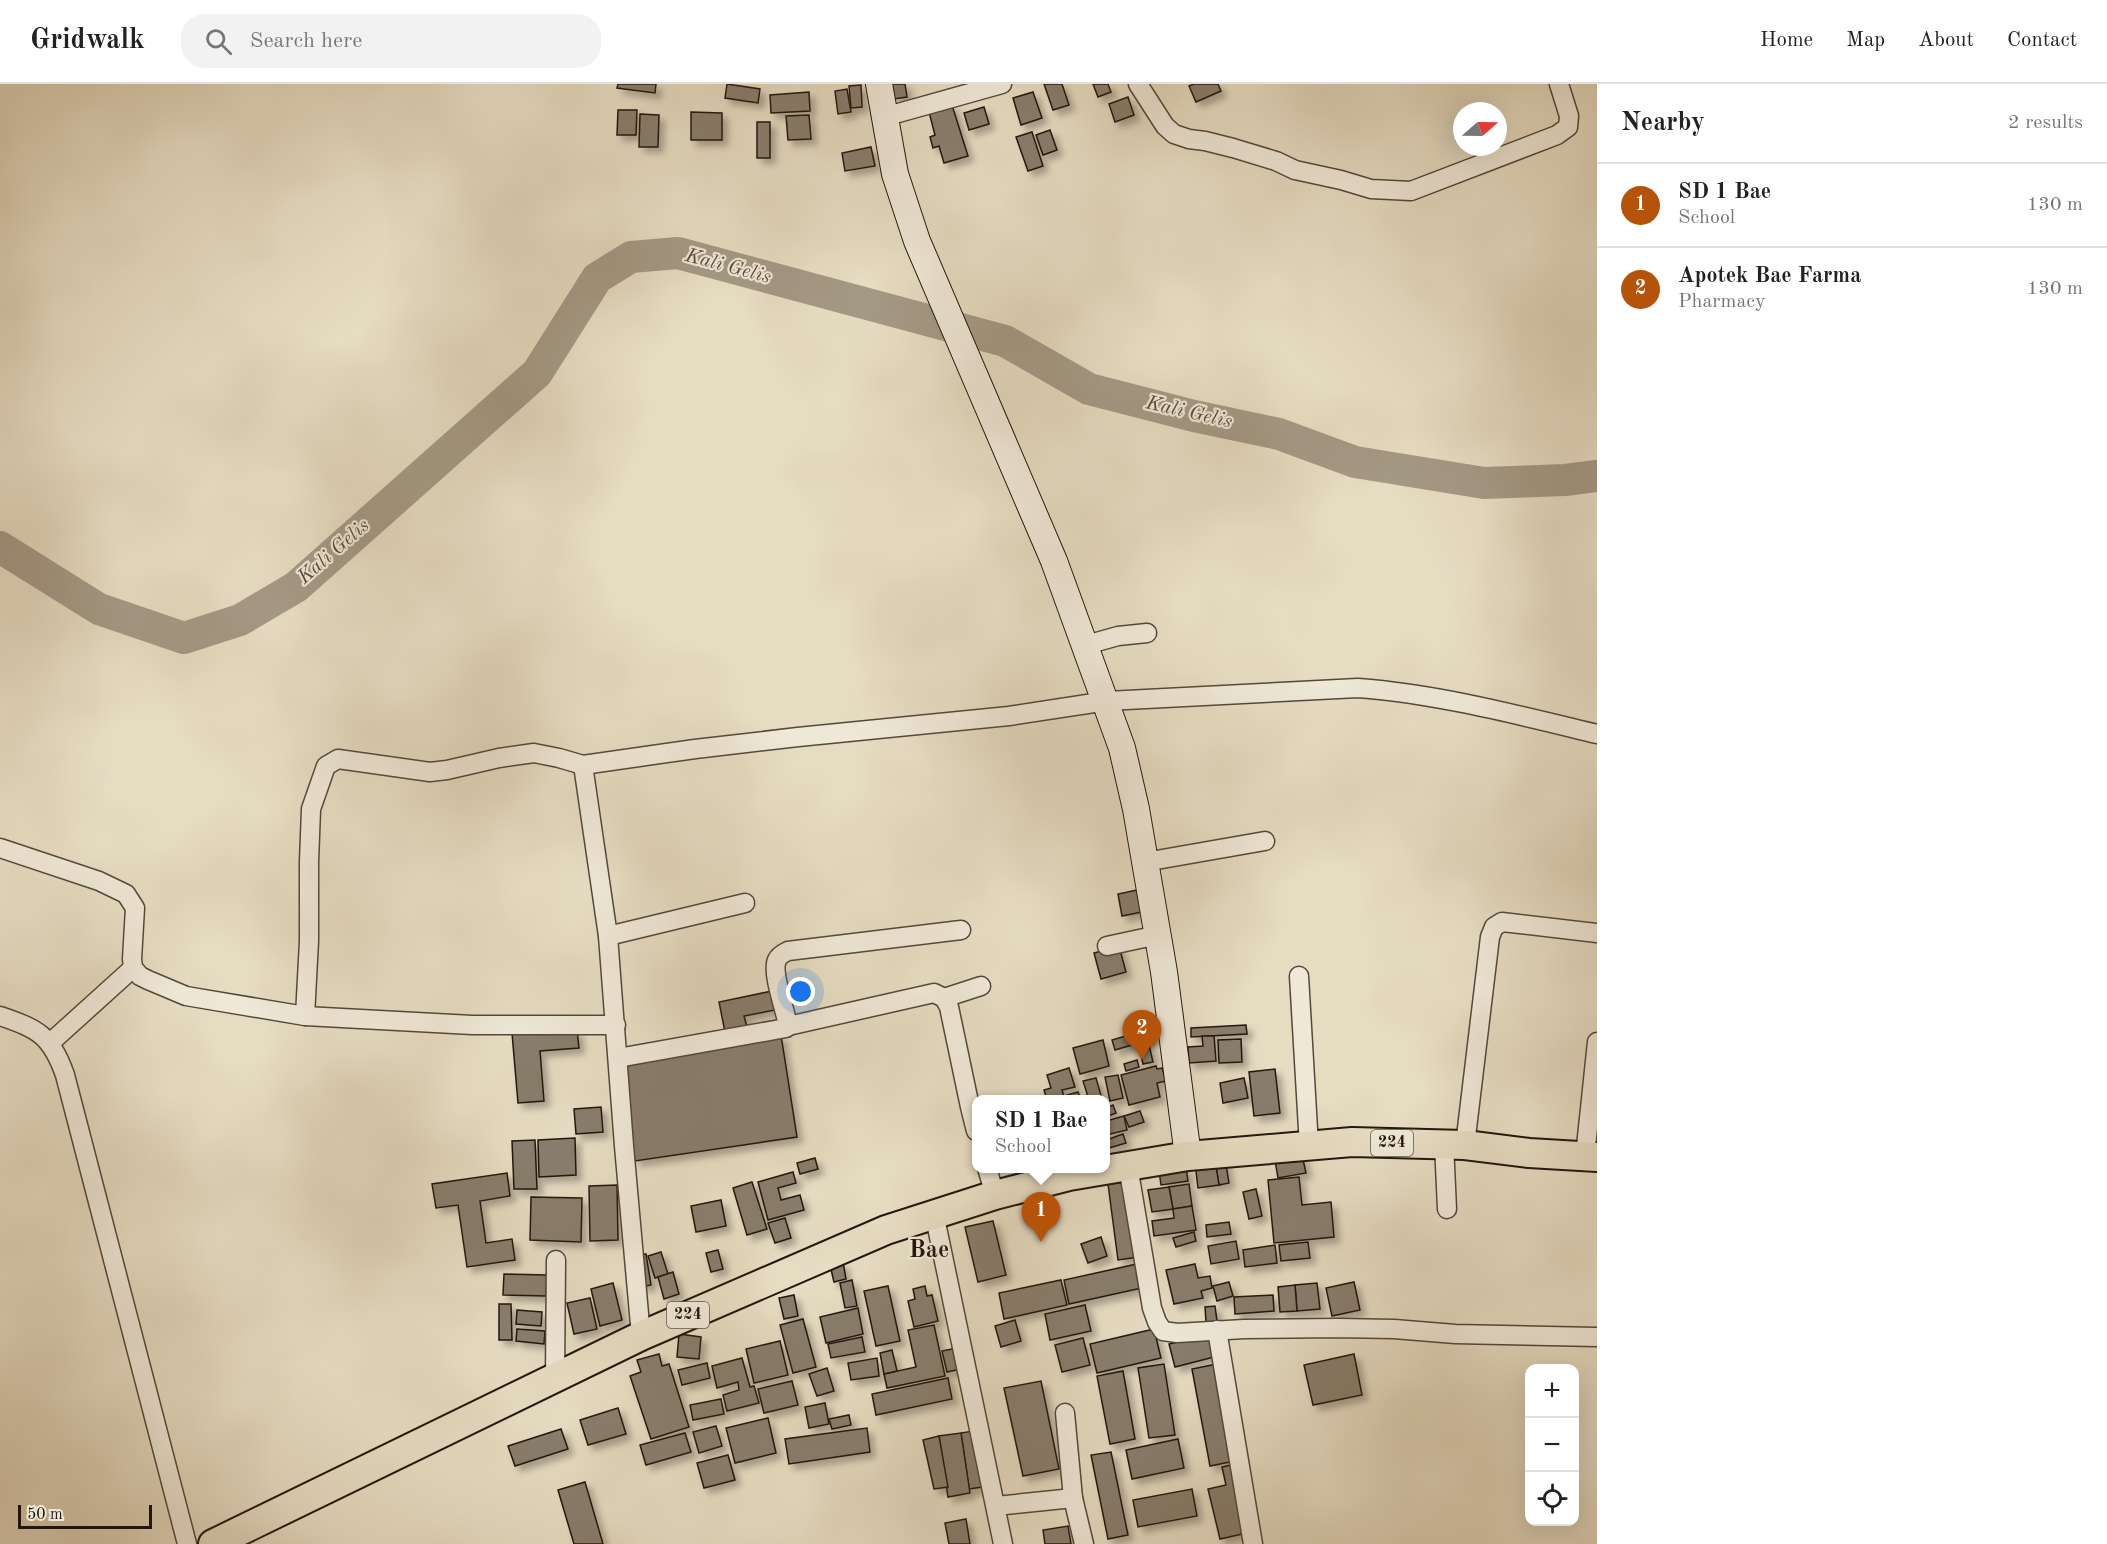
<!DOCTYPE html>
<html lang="en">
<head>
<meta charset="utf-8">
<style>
	body { margin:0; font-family:"Old Standard TT",serif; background:#f2f2f2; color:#222 }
	.controls { position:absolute; right:18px; bottom:18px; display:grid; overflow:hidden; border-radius:12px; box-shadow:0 6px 24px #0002 }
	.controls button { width:54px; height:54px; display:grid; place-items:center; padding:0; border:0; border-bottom:2px solid #e0e0e0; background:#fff; color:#222; font:30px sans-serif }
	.compass { position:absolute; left:1453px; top:18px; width:54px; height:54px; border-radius:50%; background:#fff; box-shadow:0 6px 24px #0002; rotate:70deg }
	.scale { position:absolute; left:18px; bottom:15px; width:134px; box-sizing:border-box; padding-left:6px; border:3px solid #23160e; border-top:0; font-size:16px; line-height:21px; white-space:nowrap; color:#23160e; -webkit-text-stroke:4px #efe8d7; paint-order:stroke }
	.you { position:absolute; left:801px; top:908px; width:21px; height:21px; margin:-15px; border:4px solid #fff; border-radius:50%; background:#1a73e8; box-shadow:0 0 0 9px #1a73e833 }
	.badge { display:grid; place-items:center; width:39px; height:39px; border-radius:50%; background:#b45309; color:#fff; font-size:20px; font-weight:700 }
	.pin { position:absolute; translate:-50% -50px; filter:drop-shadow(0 2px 3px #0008) }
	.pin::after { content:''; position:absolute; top:32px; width:21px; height:18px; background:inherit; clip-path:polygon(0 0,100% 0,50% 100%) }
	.popup { position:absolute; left:972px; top:1011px; width:138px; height:78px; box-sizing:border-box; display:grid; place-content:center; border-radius:12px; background:#fff; filter:drop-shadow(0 2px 4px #0005); font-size:20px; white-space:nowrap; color:#767676 }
	.popup b { font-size:22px; color:#222 }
	.popup::after { content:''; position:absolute; left:50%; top:100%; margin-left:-12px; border:12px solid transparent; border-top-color:#fff }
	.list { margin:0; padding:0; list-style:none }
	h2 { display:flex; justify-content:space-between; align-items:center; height:78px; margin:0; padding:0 24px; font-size:26px }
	h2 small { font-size:20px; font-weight:400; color:#767676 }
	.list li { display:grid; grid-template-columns:39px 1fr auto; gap:18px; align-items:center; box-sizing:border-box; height:84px; padding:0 24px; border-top:2px solid #e0e0e0 }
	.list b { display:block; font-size:22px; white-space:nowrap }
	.list p { margin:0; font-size:20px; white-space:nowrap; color:#767676 }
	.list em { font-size:20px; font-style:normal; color:#767676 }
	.icon { flex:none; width:33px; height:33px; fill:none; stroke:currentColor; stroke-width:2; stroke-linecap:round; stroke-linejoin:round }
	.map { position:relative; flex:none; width:1597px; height:1460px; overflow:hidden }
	header { display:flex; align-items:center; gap:36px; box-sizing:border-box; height:84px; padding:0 30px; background:#fff; border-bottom:2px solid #e0e0e0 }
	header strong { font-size:28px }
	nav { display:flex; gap:33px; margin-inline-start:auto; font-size:21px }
	.search { width:420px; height:54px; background:#f2f2f2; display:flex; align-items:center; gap:15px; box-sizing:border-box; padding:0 21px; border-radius:24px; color:#767676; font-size:22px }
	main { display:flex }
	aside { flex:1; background:#fff }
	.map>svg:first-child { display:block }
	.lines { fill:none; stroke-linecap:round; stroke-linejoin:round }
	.river { stroke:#a49985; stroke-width:32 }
	.building { fill:#887d6c; stroke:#23160e; stroke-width:1.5; filter:url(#shadow) }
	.street-casing { stroke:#54483b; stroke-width:21 }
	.secondary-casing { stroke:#23160e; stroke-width:28 }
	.primary-casing { stroke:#23160e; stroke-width:32 }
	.street { stroke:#efe8d7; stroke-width:18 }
	.secondary { stroke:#efe8d7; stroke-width:26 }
	.primary { stroke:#e6dcc2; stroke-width:28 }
	.labels { text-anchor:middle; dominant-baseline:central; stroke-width:4.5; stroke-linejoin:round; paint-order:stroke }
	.shield { fill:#efe8d7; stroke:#60554a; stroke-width:1.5 }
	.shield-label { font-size:16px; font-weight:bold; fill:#23160e }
	.water-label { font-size:20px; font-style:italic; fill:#574a3e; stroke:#efe8d7 }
	.district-label { font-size:24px; font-weight:bold; fill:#23160e; stroke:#efe8d7 }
</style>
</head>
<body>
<header>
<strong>Gridwalk</strong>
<div class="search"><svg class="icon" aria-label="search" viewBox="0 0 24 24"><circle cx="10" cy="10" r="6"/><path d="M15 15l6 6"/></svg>Search here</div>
<nav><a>Home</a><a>Map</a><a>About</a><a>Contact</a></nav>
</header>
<main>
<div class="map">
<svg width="1597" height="1460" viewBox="0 0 1597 1460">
	<defs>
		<filter id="shadow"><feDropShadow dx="5.5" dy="5.5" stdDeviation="3" flood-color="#0004"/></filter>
	</defs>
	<rect width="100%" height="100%" fill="#e6dcc2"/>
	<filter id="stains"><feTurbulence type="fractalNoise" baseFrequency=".00333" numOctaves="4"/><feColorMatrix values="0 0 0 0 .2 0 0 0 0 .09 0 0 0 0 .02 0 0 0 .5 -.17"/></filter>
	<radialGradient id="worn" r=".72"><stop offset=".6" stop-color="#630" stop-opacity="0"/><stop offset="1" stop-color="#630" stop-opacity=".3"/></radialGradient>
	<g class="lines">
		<!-- river -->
		<polyline class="river" points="0,463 99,525 184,554 240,536 296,503 537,289 597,194 631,173 678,169 1005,257 1089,305 1194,332 1279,350 1355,378 1484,399 1565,396 1597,392"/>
	</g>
	<!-- building -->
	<g class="building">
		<polygon points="618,0 656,0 655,9 617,4"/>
		<polygon points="727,0 760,5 758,19 725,14"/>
		<polygon points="892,0 905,0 907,13 894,15"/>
		<polygon points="1044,0 1062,0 1069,21 1053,26"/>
		<polygon points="1093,0 1108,0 1111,8 1098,13"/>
		<polygon points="1194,0 1218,0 1221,7 1196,18 1189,2"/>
		<polygon points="861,1 862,23 851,24 849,2"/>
		<polygon points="847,5 851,28 838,30 835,7"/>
		<polygon points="809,8 810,27 771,29 770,11"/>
		<polygon points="1033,8 1042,34 1021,41 1013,14"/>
		<polygon points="1128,13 1134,31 1115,38 1109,20"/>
		<polygon points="952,21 968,72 944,79 939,62 933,64 930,53 935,51 929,28"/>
		<polygon points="984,23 989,40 969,46 964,29"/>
		<polygon points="618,26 637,26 636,51 617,51"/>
		<polygon points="691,28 722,29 722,56 691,56"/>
		<polygon points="640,30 659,31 658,63 639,63"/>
		<polygon points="809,31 811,55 788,56 786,32"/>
		<rect x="757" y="38" width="13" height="36"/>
		<polygon points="1050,46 1057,66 1043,71 1036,51"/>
		<polygon points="1032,48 1043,82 1028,87 1016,53"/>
		<polygon points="871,63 875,82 845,87 842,69"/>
		<polygon points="1142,805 1147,827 1122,832 1118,810"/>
		<polygon points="1119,862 1126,888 1101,895 1094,869"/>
		<polygon points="772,907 775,926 744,932 747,943 725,948 719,918"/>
		<polygon points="1246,941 1247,950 1191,953 1191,944"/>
		<polygon points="1149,945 1152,955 1115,966 1112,956"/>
		<polygon points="577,946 579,964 540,967 544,1017 518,1019 512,949"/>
		<polygon points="781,951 797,1053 635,1077 620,975"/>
		<polygon points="1202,952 1214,952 1216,977 1189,979 1188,963 1203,962"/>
		<polygon points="1241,955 1242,978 1219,979 1218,956"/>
		<polygon points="1103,956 1109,982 1080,990 1073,964"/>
		<polygon points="1149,961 1153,978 1143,980 1139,963"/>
		<polygon points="1137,976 1139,983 1126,987 1124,980"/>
		<polygon points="1156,982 1157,985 1162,984 1166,997 1157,999 1160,1013 1129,1021 1121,991"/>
		<polygon points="1069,984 1075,1003 1062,1006 1065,1016 1047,1016 1044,1006 1051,1004 1047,991"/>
		<polygon points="1275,985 1280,1029 1254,1032 1249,988"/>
		<polygon points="1118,991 1123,1014 1110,1017 1105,993"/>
		<polygon points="1096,994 1102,1015 1089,1016 1083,997"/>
		<polygon points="1244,994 1248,1014 1223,1019 1220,999"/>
		<polygon points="1078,1008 1081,1016 1065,1016 1064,1012"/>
		<polygon points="1113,1021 1116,1029 1106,1033 1106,1024"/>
		<polygon points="601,1023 603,1048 576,1050 574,1025"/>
		<polygon points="1140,1027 1144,1038 1129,1043 1124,1032"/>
		<polygon points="1124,1032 1127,1046 1106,1051 1106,1037"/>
		<polygon points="1123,1050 1126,1059 1106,1065 1106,1056"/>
		<polygon points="575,1054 576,1091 539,1093 538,1056"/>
		<polygon points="535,1056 537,1105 514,1105 512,1057"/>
		<polygon points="1302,1071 1306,1089 1278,1094 1275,1076"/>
		<polygon points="815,1074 818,1085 800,1090 797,1079"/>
		<polygon points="1225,1075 1229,1099 1219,1101 1215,1076"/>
		<polygon points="1215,1076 1219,1101 1198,1104 1195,1079"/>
		<polygon points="1186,1083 1188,1097 1161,1101 1159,1087"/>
		<polygon points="793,1088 796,1099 778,1104 781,1116 800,1111 804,1126 768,1136 758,1098"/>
		<polygon points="507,1089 510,1112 480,1117 486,1159 512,1155 515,1176 467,1183 458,1121 436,1124 432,1100"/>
		<polygon points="1299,1093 1302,1121 1331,1118 1334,1153 1274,1159 1268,1096"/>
		<polygon points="752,1098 767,1145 747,1151 733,1104"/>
		<polygon points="1128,1098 1138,1173 1118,1176 1108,1100"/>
		<polygon points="1189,1100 1192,1122 1173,1125 1169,1103"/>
		<polygon points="617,1101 618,1156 590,1157 589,1102"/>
		<polygon points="1169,1103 1173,1125 1152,1128 1148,1106"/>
		<polygon points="1256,1105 1262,1132 1249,1135 1243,1108"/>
		<polygon points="531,1113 582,1114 581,1158 530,1156"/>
		<polygon points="721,1116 726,1142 696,1148 691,1122"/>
		<polygon points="1192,1122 1196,1146 1154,1152 1152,1137 1174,1134 1173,1125"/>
		<polygon points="785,1134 791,1154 775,1159 768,1139"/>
		<polygon points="993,1137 1006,1191 978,1198 965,1143"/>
		<polygon points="1229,1138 1231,1150 1207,1153 1206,1141"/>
		<polygon points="1194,1148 1196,1157 1176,1163 1173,1154"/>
		<polygon points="1101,1153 1107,1172 1088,1179 1081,1160"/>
		<polygon points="1236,1157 1239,1175 1211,1180 1208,1162"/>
		<polygon points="1308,1158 1310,1174 1281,1177 1279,1161"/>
		<polygon points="1275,1161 1277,1179 1245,1183 1243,1166"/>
		<polygon points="718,1166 723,1185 711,1188 706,1169"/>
		<polygon points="661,1168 668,1190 655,1194 648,1172"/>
		<polygon points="646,1170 651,1201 641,1203 636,1172"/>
		<polygon points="843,1178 846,1195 834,1198 830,1181"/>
		<polygon points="1137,1180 1142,1204 1069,1220 1064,1196"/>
		<polygon points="1195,1180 1198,1194 1210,1192 1212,1204 1201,1207 1203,1214 1174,1220 1166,1186"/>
		<polygon points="673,1188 679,1210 664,1215 658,1193"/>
		<polygon points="504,1190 547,1191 546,1212 503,1211"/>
		<polygon points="852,1196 857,1222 845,1224 840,1199"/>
		<polygon points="1061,1196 1067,1221 1004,1235 999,1209"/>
		<polygon points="1229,1198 1233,1212 1217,1217 1213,1202"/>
		<polygon points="1354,1198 1360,1226 1332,1232 1326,1204"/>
		<polygon points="613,1199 622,1236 600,1242 591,1205"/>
		<polygon points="1317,1199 1320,1225 1297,1227 1295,1201"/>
		<polygon points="1295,1201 1297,1227 1280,1228 1278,1203"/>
		<polygon points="888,1202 900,1257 876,1262 864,1207"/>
		<polygon points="925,1202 927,1212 932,1211 938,1237 914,1243 908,1217 915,1215 913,1205"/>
		<polygon points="794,1211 798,1232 784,1235 779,1214"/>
		<polygon points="1273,1211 1274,1227 1235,1230 1234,1213"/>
		<polygon points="590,1214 597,1245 574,1250 567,1219"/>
		<polygon points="499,1220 511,1220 512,1256 499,1256"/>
		<polygon points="1085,1221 1091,1247 1050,1256 1045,1230"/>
		<polygon points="1215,1222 1217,1237 1206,1238 1205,1223"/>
		<polygon points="858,1224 863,1250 826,1259 820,1233"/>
		<polygon points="517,1226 542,1228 541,1242 516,1240"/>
		<polygon points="803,1235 816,1283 793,1289 780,1241"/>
		<polygon points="1015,1236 1021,1257 1001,1263 995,1242"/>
		<polygon points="934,1241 945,1292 887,1304 884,1290 916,1283 908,1246"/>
		<polygon points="517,1245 545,1247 544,1260 516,1257"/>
		<polygon points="1154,1245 1161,1274 1097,1289 1090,1260"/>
		<polygon points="679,1250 701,1253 699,1275 677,1273"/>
		<polygon points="1208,1251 1214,1273 1175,1283 1169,1260"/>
		<polygon points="862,1253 865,1268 831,1274 828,1260"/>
		<polygon points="1083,1254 1090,1281 1062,1288 1055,1261"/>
		<polygon points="780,1257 788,1291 754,1299 746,1265"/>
		<polygon points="957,1264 961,1285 947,1288 942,1267"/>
		<polygon points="892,1266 897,1287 884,1290 880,1269"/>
		<polygon points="659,1270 662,1282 669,1280 689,1343 651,1355 630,1292 641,1288 637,1276"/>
		<polygon points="1354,1270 1362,1311 1313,1321 1304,1281"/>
		<polygon points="742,1274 750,1303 754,1302 759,1319 727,1327 723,1311 739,1306 738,1298 717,1304 712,1282"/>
		<polygon points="877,1274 879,1292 851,1296 848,1279"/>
		<polygon points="707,1279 710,1294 682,1301 678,1286"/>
		<polygon points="1164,1280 1175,1351 1149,1354 1138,1284"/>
		<polygon points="1217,1280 1235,1377 1210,1382 1192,1285"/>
		<polygon points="827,1284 834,1307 817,1312 809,1290"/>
		<polygon points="1123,1287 1135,1355 1110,1360 1097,1292"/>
		<polygon points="948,1294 952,1315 876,1331 872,1310"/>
		<polygon points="792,1297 798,1321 764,1329 758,1305"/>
		<polygon points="1041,1297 1059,1385 1023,1392 1004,1304"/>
		<polygon points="721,1315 724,1330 693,1336 690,1321"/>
		<polygon points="825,1319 829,1340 809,1344 805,1323"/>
		<polygon points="618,1324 626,1350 588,1361 580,1336"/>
		<polygon points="849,1331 851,1341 832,1345 829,1335"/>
		<polygon points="768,1334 776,1369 735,1379 726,1344"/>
		<polygon points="716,1342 722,1362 699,1369 693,1348"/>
		<polygon points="867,1344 870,1368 789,1380 785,1355"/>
		<polygon points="561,1345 568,1365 515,1382 508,1362"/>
		<polygon points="973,1347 982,1403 969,1405 961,1349"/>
		<polygon points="685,1349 691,1368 646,1381 640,1361"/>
		<polygon points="961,1349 970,1409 948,1413 939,1352"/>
		<polygon points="939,1352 948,1403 934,1405 923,1356"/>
		<polygon points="1178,1355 1184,1384 1132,1395 1126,1366"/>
		<polygon points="1111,1368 1128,1451 1108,1455 1091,1371"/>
		<polygon points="728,1371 735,1396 704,1404 697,1379"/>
		<polygon points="1231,1381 1247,1449 1220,1455 1208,1405 1226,1401 1222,1383"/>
		<polygon points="585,1398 603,1460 574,1460 558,1406"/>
		<polygon points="1192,1405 1197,1432 1138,1443 1133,1416"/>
		<polygon points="966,1435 970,1460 949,1460 945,1439"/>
		<polygon points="1068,1442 1071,1460 1045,1460 1043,1446"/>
	</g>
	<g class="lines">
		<defs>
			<g id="street">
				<polyline points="1138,0 1165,42 1174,50 1189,55 1205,57 1233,64 1276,77 1295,86 1341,96 1371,105 1411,107 1557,51 1568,43 1569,32 1559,0"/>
				<polyline points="884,33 1002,0"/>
				<polyline points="1086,561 1118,552 1147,549"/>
				<polyline points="583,681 608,852 624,1062 641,1252"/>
				<polyline points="0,764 99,797 126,810 135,824 132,875 133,884 140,892 148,896 186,912 305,932 472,941 616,941"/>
				<polyline points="1145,778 1265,757"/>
				<polyline points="608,852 745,819"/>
				<polyline points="1107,862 1158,851"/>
				<polyline points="1299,892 1309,1062"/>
				<polyline points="944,914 981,902"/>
				<path d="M0,932C38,945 51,951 65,991L187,1460"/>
				<path d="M305,932L309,857V778L311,725L326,682L338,675L430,688L447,686L499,674L534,669L559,674L583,681L695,665L798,653L1009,632L1107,617L1358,604C1438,610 1518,631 1597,650"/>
				<polyline points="788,942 934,909 944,914 949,923 970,1023 976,1047"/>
				<polyline points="50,959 133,884"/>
				<path d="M618,974L786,944L788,942C786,928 771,888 777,876C779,871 784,869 788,867L961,846"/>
				<polyline points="1444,1060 1447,1125"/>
				<polyline points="1465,1061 1490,853 1494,843 1502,838 1597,849"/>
				<polyline points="1585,1072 1597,958"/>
				<polyline points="1128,1082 1152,1224 1157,1238 1163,1247 1177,1249 1244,1245 1337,1244 1394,1245 1455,1250 1597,1253"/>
				<polyline points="987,1084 995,1111"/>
				<polyline points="934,1129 1003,1460"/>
				<polyline points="1217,1246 1253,1460"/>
				<polyline points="555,1294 556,1176"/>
				<polyline points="1065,1329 1073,1414 1084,1460"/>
				<polyline points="996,1422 1073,1414"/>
			</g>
			<polyline id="secondary" points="879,0 895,90 917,157 1054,477 1122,664 1136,725 1164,888 1188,1072"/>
			<polyline id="primary" points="213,1460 641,1252 886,1146 995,1111 1069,1092 1188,1072 1352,1058 1465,1061 1529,1069 1597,1073"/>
		</defs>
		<!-- street casing -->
		<use href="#street" class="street-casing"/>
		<!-- secondary casing -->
		<use href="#secondary" class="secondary-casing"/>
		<!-- primary casing -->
		<use href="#primary" class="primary-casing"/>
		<!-- street -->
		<use href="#street" class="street"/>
		<!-- secondary -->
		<use href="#secondary" class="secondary"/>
		<!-- primary -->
		<use href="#primary" class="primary"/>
	</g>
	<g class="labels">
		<!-- shield labels -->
		<g class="shield">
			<rect x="1371" y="1046" width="42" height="26" rx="4.5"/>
			<rect x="667" y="1218" width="42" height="26" rx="4.5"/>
		</g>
		<g class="shield-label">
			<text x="1392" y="1059">224</text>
			<text x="688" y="1231">224</text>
		</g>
		<!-- water labels -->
		<g class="water-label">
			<text transform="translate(728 183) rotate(15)">Kali Gelis</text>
			<text transform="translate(1189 329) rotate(13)">Kali Gelis</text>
			<text transform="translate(334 468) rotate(-41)">Kali Gelis</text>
		</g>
		<!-- district labels -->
		<g class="district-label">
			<text x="929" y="1167">Bae</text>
		</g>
	</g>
	<rect width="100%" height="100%" filter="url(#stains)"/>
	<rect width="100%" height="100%" fill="url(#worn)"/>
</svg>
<div class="controls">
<button>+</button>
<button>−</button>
<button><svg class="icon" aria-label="locate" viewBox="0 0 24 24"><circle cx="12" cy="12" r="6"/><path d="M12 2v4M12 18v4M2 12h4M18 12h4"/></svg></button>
</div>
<svg class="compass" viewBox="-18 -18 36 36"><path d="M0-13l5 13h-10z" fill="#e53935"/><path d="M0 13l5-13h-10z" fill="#767676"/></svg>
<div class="scale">50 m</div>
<div class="you"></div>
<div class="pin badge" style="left:1041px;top:1158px">1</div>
<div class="popup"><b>SD 1 Bae</b>School</div>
<div class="pin badge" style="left:1142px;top:976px">2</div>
</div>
<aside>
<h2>Nearby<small>2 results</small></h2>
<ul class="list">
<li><span class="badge">1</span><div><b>SD 1 Bae</b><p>School</p></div><em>130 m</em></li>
<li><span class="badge">2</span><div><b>Apotek Bae Farma</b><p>Pharmacy</p></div><em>130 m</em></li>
</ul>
</aside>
</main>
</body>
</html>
